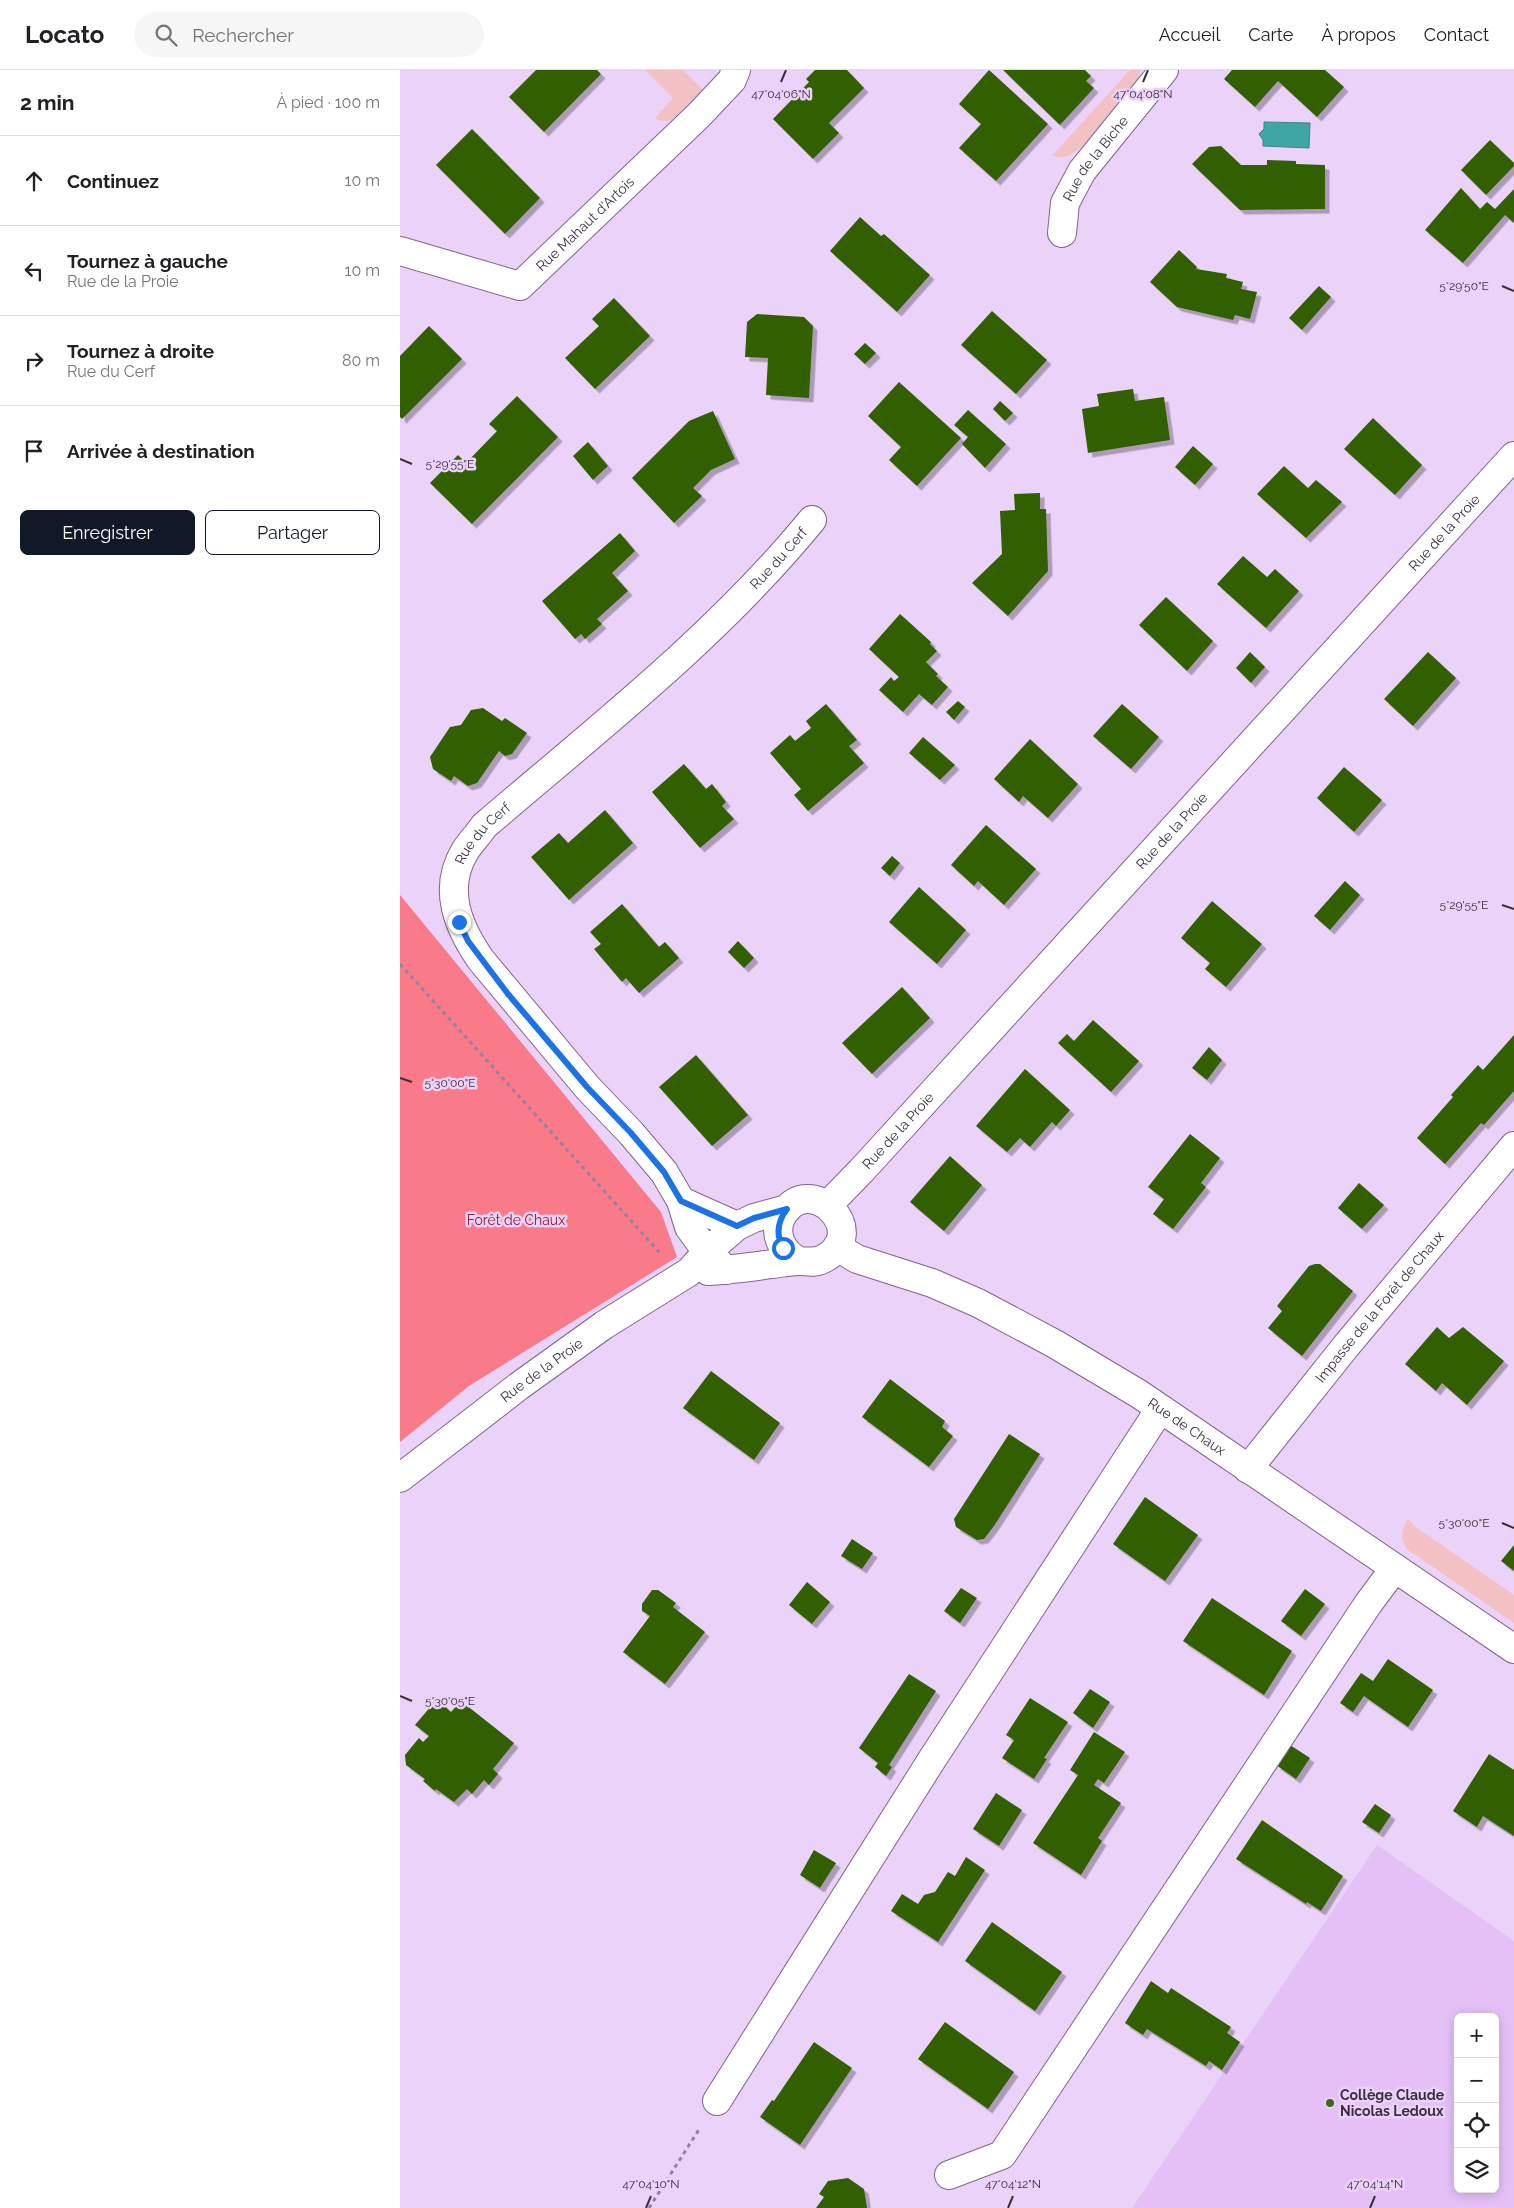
<!DOCTYPE html>
<html lang="fr">
<head>
<meta charset="utf-8">
<style>
	body { margin:0; font-family:Raleway,sans-serif; background:#f6f6f6; color:#202124 }
	.controls { position:absolute; right:15px; bottom:15px; display:grid; overflow:hidden; border-radius:8px; box-shadow:0 2px 12px #0003 }
	.controls button { width:45px; height:45px; display:grid; place-items:center; padding:0; border:0; border-bottom:1px solid #e0e0e0; background:#fff; color:#202124; font:25px sans-serif }
	.stop { position:absolute; width:15px; height:15px; margin:-11px; border:4px solid #1a73e8; border-radius:50%; background:#fff }
	.stop.end { background:#1a73e8; border-color:#fff; box-shadow:0 1px 5px #0008 }
	.list { margin:0; padding:0; list-style:none }
	h2 { display:flex; justify-content:space-between; align-items:center; height:65px; margin:0; padding:0 20px; font-size:21px }
	h2 small { font-size:16px; font-weight:400; color:#757577 }
	.list li { display:grid; grid-template-columns:32px 1fr auto; gap:15px; align-items:center; box-sizing:border-box; height:90px; padding:0 20px; border-top:1px solid #e0e0e0 }
	.list b { display:block; font-size:19px; white-space:nowrap }
	.list p { margin:0; font-size:16px; white-space:nowrap; color:#757577 }
	.list em { font-size:16px; font-style:normal; color:#757577 }
	.actions { display:flex; gap:10px; padding:15px 20px }
	.actions a { flex:1; padding:11px 0; border:1px solid #111827; border-radius:8px; text-align:center; font-size:18px; color:#111827 }
	.actions .main { background:#111827; color:#fff }
	.icon { flex:none; width:28px; height:28px; fill:none; stroke:currentColor; stroke-width:2; stroke-linecap:round; stroke-linejoin:round }
	.map { position:relative; flex:none; width:1114px; height:2138px; overflow:hidden }
	header { display:flex; align-items:center; gap:30px; box-sizing:border-box; height:70px; padding:0 25px; background:#fff; border-bottom:1px solid #e0e0e0 }
	header strong { font-size:24px }
	nav { display:flex; gap:28px; margin-inline-start:auto; font-size:18px }
	.search { width:350px; height:45px; background:#f6f6f6; display:flex; align-items:center; gap:12px; box-sizing:border-box; padding:0 18px; border-radius:28px; color:#757577; font-size:19px }
	main { display:flex }
	aside { flex:1; background:#fff }
	.map>svg:first-child { display:block }
	.built { fill:#e5c0f7; fill-rule:evenodd }
	.green { fill:#f3c0c3 }
	.forest { fill:#f97a89 }
	.water { fill:#3fa6a5; stroke:#3e8287 }
	.building { fill:#305e00; filter:url(#shadow) }
	.lines { fill:none; stroke-linecap:round; stroke-linejoin:round }
	.minor-casing { stroke:#81648f; stroke-width:30 }
	.path { stroke:#96829f; stroke-width:3; stroke-dasharray:4 4; stroke-linecap:butt }
	.minor { stroke:#fff; stroke-width:28 }
	.route { stroke:#1a73e8; stroke-width:6 }
	.ticks { fill:none; stroke:#3a2d40; stroke-width:2 }
	.poi-dot { fill:#3e6621; stroke:#ebd2f8; stroke-width:2 }
	.labels { text-anchor:middle; dominant-baseline:central; stroke-width:5; stroke-linejoin:round; paint-order:stroke }
	.street-label { font-size:14px; fill:#3a2d40; stroke:#ebd2f8 }
	.park-label { font-size:14px; fill:#8f1d36; stroke:#ebd2f8 }
	.poi-label { font-size:14px; font-weight:bold; fill:#3a2d40; stroke:#ebd2f8; text-anchor:start }
	.ticks-label { font-size:12px; text-anchor:middle; fill:#3a2d40; stroke:#ebd2f8; stroke-width:5; stroke-linejoin:round; paint-order:stroke }
</style>
</head>
<body>
<header>
<strong>Locato</strong>
<div class="search"><svg class="icon" aria-label="search" viewBox="0 0 24 24"><circle cx="10" cy="10" r="6"/><path d="M15 15l6 6"/></svg>Rechercher</div>
<nav><a>Accueil</a><a>Carte</a><a>À propos</a><a>Contact</a></nav>
</header>
<main>
<aside>
<h2>2 min<small>À pied · 100 m</small></h2>
<ul class="list">
<li><svg class="icon" aria-label="ahead" viewBox="0 0 24 24"><path d="M12 20V5M6 11l6-6 6 6"/></svg><div><b>Continuez</b></div><em>10 m</em></li>
<li><svg class="icon" aria-label="left" viewBox="0 0 24 24"><path d="M17 20v-9H6M10 6l-5 5 5 5"/></svg><div><b>Tournez à gauche</b><p>Rue de la Proie</p></div><em>10 m</em></li>
<li><svg class="icon" aria-label="right" viewBox="0 0 24 24"><path d="M7 20v-9h11M14 6l5 5-5 5"/></svg><div><b>Tournez à droite</b><p>Rue du Cerf</p></div><em>80 m</em></li>
<li><svg class="icon" aria-label="arrive" viewBox="0 0 24 24"><path d="M6 21V4h12l-3 4 3 4H6"/></svg><div><b>Arrivée à destination</b></div></li>
</ul>
<div class="actions"><a class="main">Enregistrer</a><a>Partager</a></div>
</aside>
<div class="map">
<svg width="1114" height="2138" viewBox="0 0 1114 2138">
	<defs>
		<filter id="shadow"><feDropShadow dx="4.5" dy="4.5" stdDeviation="0" flood-color="#0004"/></filter>
	</defs>
	<rect width="100%" height="100%" fill="#ebd2f8"/>
	<!-- built -->
	<path class="built" d="M977,1775L1114,1871V2138H732ZM1058,1947H1095V2119H1058Z"/>
	<!-- green -->
	<g class="green">
		<path d="M245,0H283L303,20L272,50C265,52 261,52 255,48L273,28Z"/>
		<path d="M730,0H740L739,9C720,33 695,73 667,86C663,88 657,87 652,86Z"/>
		<path d="M1008,1449L1014,1456L1114,1525V1553L1007,1479C1000,1468 1001,1460 1008,1449Z"/>
	</g>
	<!-- forest -->
	<polygon class="forest" points="0,825 261,1142 277,1187 69,1316 0,1372"/>
	<!-- water -->
	<polygon class="water" points="864,52 910,53 909,78 863,76 863,70 859,64 864,59"/>
	<!-- building -->
	<g class="building">
		<polygon points="136,0 197,0 201,4 144,62 109,27"/>
		<polygon points="415,0 447,0 464,18 429,53 439,63 413,89 373,49 409,12 406,9"/>
		<polygon points="589,0 648,54 596,111 559,78 581,54 559,34"/>
		<polygon points="603,0 685,0 691,6 686,11 694,18 660,55"/>
		<polygon points="832,0 925,0 944,17 917,47 878,11 855,37 824,9"/>
		<polygon points="72,59 140,128 105,164 36,95"/>
		<polygon points="1090,70 1114,93 1114,96 1086,125 1061,100"/>
		<polygon points="821,76 841,95 867,95 867,90 896,91 896,94 925,95 925,139 840,140 792,94 809,77"/>
		<polygon points="1061,118 1080,139 1087,132 1095,139 1114,119 1114,153 1105,145 1063,193 1025,160"/>
		<polygon points="460,147 481,166 484,164 530,205 497,242 430,181"/>
		<polygon points="779,180 797,197 796,199 827,204 826,208 843,212 841,219 857,222 850,249 835,245 833,250 777,237 750,212"/>
		<polygon points="919,216 931,227 902,260 889,248"/>
		<polygon points="214,228 250,266 195,319 165,288 199,256 192,249"/>
		<polygon points="592,241 647,290 616,324 561,275"/>
		<polygon points="357,244 404,247 413,256 409,328 366,325 368,288 345,287 347,252"/>
		<polygon points="29,256 62,289 2,349 0,347 0,286"/>
		<polygon points="465,273 476,283 465,294 454,284"/>
		<polygon points="499,312 561,368 517,416 489,390 501,377 468,346"/>
		<polygon points="733,319 735,331 764,327 770,370 688,383 682,339 699,336 697,324"/>
		<polygon points="117,326 158,367 72,454 30,413 58,385 66,393 97,361 89,354"/>
		<polygon points="600,331 613,343 605,351 593,339"/>
		<polygon points="568,340 606,374 585,398 562,374 568,367 554,355"/>
		<polygon points="313,341 335,389 311,400 293,418 302,426 274,453 232,408 289,351"/>
		<polygon points="973,348 1022,395 995,425 944,379"/>
		<polygon points="188,372 208,396 193,410 173,386"/>
		<polygon points="793,376 813,394 795,415 775,397"/>
		<polygon points="884,396 908,418 916,410 942,432 906,468 857,424"/>
		<polygon points="640,423 640,439 646,439 648,501 608,546 572,513 602,484 600,441 615,440 614,424"/>
		<polygon points="220,463 235,481 212,503 228,521 197,549 202,554 185,569 181,564 175,569 142,531"/>
		<polygon points="843,486 867,507 875,499 899,521 866,558 817,514"/>
		<polygon points="766,527 813,571 787,601 739,555"/>
		<polygon points="500,544 531,572 530,574 537,581 526,592 538,604 536,606 548,617 532,635 519,624 503,642 479,620 491,607 494,611 499,607 469,579"/>
		<polygon points="850,582 865,597 851,613 836,598"/>
		<polygon points="1028,582 1056,608 1013,656 984,629"/>
		<polygon points="558,631 565,637 554,650 546,642"/>
		<polygon points="426,634 457,670 449,676 464,693 408,741 394,725 401,719 370,683 390,665 395,671 411,658 406,651"/>
		<polygon points="722,634 759,667 731,699 693,666"/>
		<polygon points="83,638 102,651 105,648 127,663 112,684 105,686 99,681 77,713 68,716 54,706 51,711 33,699 30,687 50,657 61,655 71,640"/>
		<polygon points="523,667 555,695 540,710 509,683"/>
		<polygon points="630,669 678,714 648,748 623,726 619,732 594,709"/>
		<polygon points="284,694 306,719 312,714 326,732 322,736 334,749 300,778 252,722"/>
		<polygon points="944,697 982,730 954,762 917,728"/>
		<polygon points="205,740 233,773 169,830 131,787 159,763 168,773"/>
		<polygon points="586,755 636,799 604,835 578,811 574,816 551,795"/>
		<polygon points="492,786 500,793 490,806 481,798"/>
		<polygon points="945,811 960,825 930,860 914,846"/>
		<polygon points="519,817 566,860 537,894 489,852"/>
		<polygon points="812,831 862,874 826,917 805,899 810,893 781,868"/>
		<polygon points="222,834 259,877 265,872 279,888 239,923 226,908 222,912 194,879 201,874 190,862"/>
		<polygon points="338,871 354,888 344,898 328,882"/>
		<polygon points="502,917 530,948 472,1004 442,973"/>
		<polygon points="693,950 739,991 711,1022 658,973 667,964 674,971"/>
		<polygon points="1114,965 1114,1021 1084,1055 1081,1053 1045,1094 1017,1068 1053,1027 1051,1025 1078,995 1083,1000"/>
		<polygon points="809,977 822,990 807,1010 792,998"/>
		<polygon points="296,985 348,1045 312,1076 259,1017"/>
		<polygon points="625,999 670,1040 656,1056 652,1052 630,1077 620,1068 607,1082 576,1056"/>
		<polygon points="790,1064 820,1088 801,1113 806,1117 773,1159 753,1144 764,1129 748,1117"/>
		<polygon points="550,1086 582,1115 544,1161 510,1132"/>
		<polygon points="959,1113 984,1135 962,1159 938,1138"/>
		<polygon points="915,1194 920,1194 953,1221 902,1286 868,1258 882,1241 877,1236 909,1196"/>
		<polygon points="1037,1257 1049,1268 1063,1257 1104,1291 1067,1335 1042,1313 1036,1321 1005,1294"/>
		<polygon points="311,1301 380,1353 354,1390 283,1338"/>
		<polygon points="490,1309 545,1351 542,1357 553,1366 529,1397 462,1347"/>
		<polygon points="609,1364 640,1384 594,1456 584,1469 577,1470 556,1457 554,1449"/>
		<polygon points="745,1427 798,1465 765,1511 713,1474"/>
		<polygon points="452,1469 473,1483 462,1499 441,1486"/>
		<polygon points="1114,1475 1114,1501 1101,1491"/>
		<polygon points="407,1512 430,1532 412,1554 389,1535"/>
		<polygon points="561,1518 577,1528 560,1553 544,1541"/>
		<polygon points="905,1519 925,1534 901,1566 881,1551"/>
		<polygon points="252,1520 258,1520 276,1533 273,1537 305,1562 265,1614 223,1582 250,1546 242,1541 242,1534"/>
		<polygon points="812,1528 892,1581 864,1625 783,1571"/>
		<polygon points="988,1589 1033,1620 1008,1657 964,1626 953,1642 940,1633 961,1603 973,1611"/>
		<polygon points="509,1604 536,1621 489,1695 492,1697 486,1706 475,1697 478,1693 459,1678"/>
		<polygon points="690,1619 710,1632 693,1658 673,1643"/>
		<polygon points="630,1628 668,1652 644,1688 647,1689 634,1709 602,1688 614,1670 606,1665"/>
		<polygon points="37,1629 51,1642 61,1631 114,1673 93,1699 98,1704 89,1715 84,1710 72,1724 67,1719 54,1732 36,1719 35,1721 23,1711 25,1709 6,1695 5,1685 19,1668 23,1672 29,1666 15,1655"/>
		<polygon points="694,1662 725,1682 704,1713 698,1709 694,1715 721,1733 698,1768 702,1771 681,1805 633,1773 678,1705 670,1700"/>
		<polygon points="890,1675 910,1688 896,1709 876,1695"/>
		<polygon points="1089,1684 1114,1700 1114,1766 1083,1746 1077,1757 1053,1741"/>
		<polygon points="596,1723 622,1740 599,1776 573,1759"/>
		<polygon points="975,1734 991,1745 979,1763 962,1752"/>
		<polygon points="862,1750 943,1806 921,1841 907,1832 906,1834 836,1789"/>
		<polygon points="414,1780 436,1793 420,1818 400,1805"/>
		<polygon points="566,1787 585,1800 538,1872 491,1841 502,1824 518,1834 524,1825 535,1822 548,1802 555,1806"/>
		<polygon points="592,1852 662,1902 635,1941 565,1891"/>
		<polygon points="751,1911 768,1923 771,1918 831,1957 827,1963 840,1972 822,2000 809,1991 806,1996 747,1959 743,1965 725,1953"/>
		<polygon points="545,1952 614,2002 588,2039 518,1989"/>
		<polygon points="414,1972 452,1998 400,2075 360,2047 372,2030 374,2031"/>
		<polygon points="448,2108 464,2119 467,2138 416,2138 424,2127 419,2124 428,2111"/>
	</g>
	<g class="lines">
		<defs>
			<g id="minor">
				<path id="s1" d="M662,163L665,133L682,101L764,0"/>
				<path id="s2" d="M0,181L120,216L299,45L332,10L336,0"/>
				<polyline points="281,1131 337,1156"/>
				<path id="s3" d="M428,1135L462,1100L1114,386"/>
				<path id="s4" d="M437,1177L457,1189L532,1213L578,1233L655,1274L739,1324L1114,1579"/>
				<path id="s5" d="M326,1200L307,1182L289,1157L281,1131L264,1102L231,1063L187,1017L81,890C58,857 42,819 65,781C70,773 78,765 84,756C197,659 317,566 412,450"/>
				<path d="M308,1201C330,1200 351,1197 372,1194C381,1193 390,1191 399,1191C408,1191 415,1194 425,1188C471,1162 411,1101 383,1144C372,1162 381,1182 399,1191"/>
				<path id="s6" d="M848,1399L946,1276L1114,1076"/>
				<path id="s7" d="M0,1408L119,1316L204,1255L289,1202L307,1182L337,1156L354,1148L387,1139"/>
				<polyline points="317,2031 531,1691 760,1339"/>
				<polyline points="549,2105 602,2085 968,1534 994,1499"/>
			</g>
		</defs>
		<!-- minor casing -->
		<use href="#minor" class="minor-casing"/>
		<!-- path -->
		<g class="path">
			<polyline points="0,894 259,1182"/>
			<polyline points="249,2138 300,2058"/>
		</g>
		<!-- minor -->
		<use href="#minor" class="minor"/>
	</g>
	<g class="lines">
		<!-- route -->
		<path class="route" d="M59,852L68,871L108,924L187,1017L231,1063L264,1102L281,1131L337,1156L354,1148L387,1139C377,1152 376,1165 383,1178"/>
	</g>
	<!-- ticks -->
	<path class="ticks" d="M381,12L386,0M743,12L748,0M1102,216L1114,221M0,389L12,394M1102,835L1114,839M0,1008L12,1012M1102,1453L1114,1458M0,1626L12,1631M246,2138L251,2126M608,2138L613,2126M970,2138L975,2126"/>
	<!-- markers -->
	<circle class="poi-dot" cx="930" cy="2033" r="5"/>
	<g class="labels">
		<!-- street labels -->
		<g class="street-label">
			<text stroke="none"><textPath href="#s1" startOffset="84">Rue de la Biche</textPath></text>
			<text stroke="none"><textPath href="#s2" startOffset="215">Rue Mahaut d'Artois</textPath></text>
			<text stroke="none"><textPath href="#s3" startOffset="912">Rue de la Proie</textPath></text>
			<text stroke="none"><textPath href="#s5" startOffset="945">Rue du Cerf</textPath></text>
			<text stroke="none"><textPath href="#s3" startOffset="508">Rue de la Proie</textPath></text>
			<text stroke="none"><textPath href="#s5" startOffset="540">Rue du Cerf</textPath></text>
			<text stroke="none"><textPath href="#s3" startOffset="102">Rue de la Proie</textPath></text>
			<text stroke="none"><textPath href="#s6" startOffset="209">Impasse de la Forêt de Chaux</textPath></text>
			<text stroke="none"><textPath href="#s7" startOffset="178">Rue de la Proie</textPath></text>
			<text stroke="none"><textPath href="#s4" startOffset="395">Rue de Chaux</textPath></text>
		</g>
		<!-- park labels -->
		<g class="park-label">
			<text x="116" y="1150">Forêt de Chaux</text>
		</g>
		<!-- poi labels -->
		<g class="poi-label">
			<text x="940" y="2025">Collège Claude<tspan x="940" dy="16">Nicolas Ledoux</tspan></text>
		</g>
	</g>
	<g class="ticks-label">
		<text x="743" y="28">47°04'08"N</text>
		<text x="381" y="28">47°04'06"N</text>
		<text x="1064" y="220">5°29'50"E</text>
		<text x="50" y="398">5°29'55"E</text>
		<text x="1064" y="839">5°29'55"E</text>
		<text x="50" y="1017">5°30'00"E</text>
		<text x="1064" y="1457">5°30'00"E</text>
		<text x="50" y="1635">5°30'05"E</text>
		<text x="251" y="2118">47°04'10"N</text>
		<text x="613" y="2118">47°04'12"N</text>
		<text x="975" y="2118">47°04'14"N</text>
	</g>
</svg>
<div class="controls">
<button>+</button>
<button>−</button>
<button><svg class="icon" aria-label="locate" viewBox="0 0 24 24"><circle cx="12" cy="12" r="6"/><path d="M12 2v4M12 18v4M2 12h4M18 12h4"/></svg></button>
<button><svg class="icon" aria-label="layers" viewBox="0 0 24 24"><path d="M12 4l9 5-9 5-9-5zM3 14l9 5 9-5"/></svg></button>
</div>
<div class="stop" style="left:383px;top:1178px"></div>
<div class="stop end" style="left:59px;top:852px"></div>
</div>
</main>
</body>
</html>
